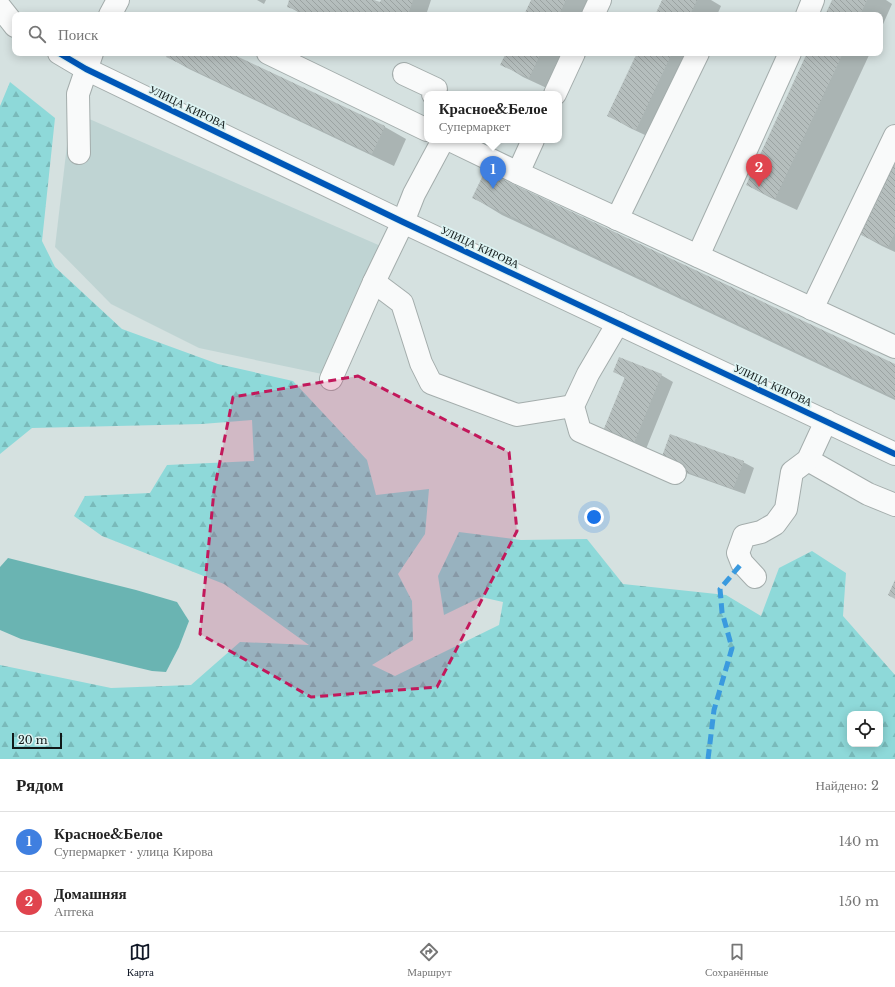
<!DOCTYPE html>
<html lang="ru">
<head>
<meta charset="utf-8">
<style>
	body { margin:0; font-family:"Libre Baskerville",serif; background:#f2f2f2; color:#222 }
	.controls { position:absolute; right:12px; bottom:12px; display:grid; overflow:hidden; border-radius:8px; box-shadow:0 2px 10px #0003 }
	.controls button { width:36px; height:36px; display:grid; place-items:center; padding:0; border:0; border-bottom:1px solid #e0e0e0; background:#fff; color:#222; font:20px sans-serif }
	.scale { position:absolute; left:12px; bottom:10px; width:50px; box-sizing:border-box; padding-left:4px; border:2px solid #101818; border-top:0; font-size:11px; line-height:14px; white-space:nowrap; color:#101818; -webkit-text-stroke:3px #ddf3f2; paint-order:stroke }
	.you { position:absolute; left:594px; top:517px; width:14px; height:14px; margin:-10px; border:3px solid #fff; border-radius:50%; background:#1a73e8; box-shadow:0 0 0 6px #1a73e833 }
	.badge { display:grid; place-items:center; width:26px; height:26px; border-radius:50%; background:#111827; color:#fff; font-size:13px; font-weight:700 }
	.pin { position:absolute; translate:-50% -33px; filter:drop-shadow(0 1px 2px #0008) }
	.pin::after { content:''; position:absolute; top:21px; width:14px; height:12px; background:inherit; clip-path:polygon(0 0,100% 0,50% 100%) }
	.popup { position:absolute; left:424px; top:91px; width:138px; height:52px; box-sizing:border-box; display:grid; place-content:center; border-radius:8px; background:#fff; filter:drop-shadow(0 1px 3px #0005); font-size:13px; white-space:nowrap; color:#767676 }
	.popup b { font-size:15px; color:#222 }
	.popup::after { content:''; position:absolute; left:50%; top:100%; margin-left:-8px; border:8px solid transparent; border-top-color:#fff }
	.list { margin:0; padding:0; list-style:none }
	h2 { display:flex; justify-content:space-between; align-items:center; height:52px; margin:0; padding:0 16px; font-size:17px }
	h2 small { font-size:13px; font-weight:400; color:#767676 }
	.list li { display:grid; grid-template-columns:26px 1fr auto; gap:12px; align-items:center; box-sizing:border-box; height:60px; padding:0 16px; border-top:1px solid #e0e0e0 }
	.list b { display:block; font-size:15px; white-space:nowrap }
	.list p { margin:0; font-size:13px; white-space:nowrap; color:#767676 }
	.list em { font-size:13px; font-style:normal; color:#767676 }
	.icon { flex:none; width:22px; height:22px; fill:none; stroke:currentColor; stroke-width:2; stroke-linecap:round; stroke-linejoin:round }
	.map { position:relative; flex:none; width:895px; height:759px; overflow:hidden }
	.search { position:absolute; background:#fff; box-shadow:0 2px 10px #0003; left:12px; right:12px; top:12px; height:44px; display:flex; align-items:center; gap:10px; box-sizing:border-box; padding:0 14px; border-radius:8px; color:#767676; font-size:15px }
	.sheet { height:172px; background:#fff }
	nav { display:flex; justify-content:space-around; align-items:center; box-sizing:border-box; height:56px; border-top:1px solid #e0e0e0; background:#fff; font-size:11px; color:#767676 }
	nav a { display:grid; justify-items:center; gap:2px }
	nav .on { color:#111827 }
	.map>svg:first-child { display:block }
	.built { fill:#bfd4d3 }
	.forest { fill:url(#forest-firs); fill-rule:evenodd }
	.water { fill:#6ab4b2 }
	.shadow { fill:#0003 }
	.building { fill:url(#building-back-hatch) }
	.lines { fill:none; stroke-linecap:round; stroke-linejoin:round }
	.minor-casing { stroke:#a4adac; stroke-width:24 }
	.minor { stroke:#f9fafa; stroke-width:22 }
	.quiet { stroke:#3a9adf; stroke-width:5; stroke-dasharray:10 5; stroke-linecap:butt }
	.cycleway-casing { stroke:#ddf3f2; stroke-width:8 }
	.cycleway { stroke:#0057b8; stroke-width:6 }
	.marked { fill:#c2185b; fill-opacity:0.2; stroke:#c2185b; stroke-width:3; stroke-dasharray:8 5; stroke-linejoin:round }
	.labels { text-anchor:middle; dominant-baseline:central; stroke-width:3.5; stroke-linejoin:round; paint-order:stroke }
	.street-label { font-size:11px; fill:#101818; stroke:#ddf3f2 }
</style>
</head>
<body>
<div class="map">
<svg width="895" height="759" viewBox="0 0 895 759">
	<defs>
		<pattern id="forest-firs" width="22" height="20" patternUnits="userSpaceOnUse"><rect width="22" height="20" fill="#8ed9d9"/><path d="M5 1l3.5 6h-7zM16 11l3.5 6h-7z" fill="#79baba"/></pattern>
		<pattern id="building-back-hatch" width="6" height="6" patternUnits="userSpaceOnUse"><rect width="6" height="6" fill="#b5bebd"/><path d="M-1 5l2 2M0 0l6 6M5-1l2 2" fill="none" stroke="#9ba3a2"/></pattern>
	</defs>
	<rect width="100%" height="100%" fill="#d5e1e0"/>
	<!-- built -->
	<polygon class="built" points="71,111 383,247 322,374 199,348 111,304 55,247"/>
	<!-- forest -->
	<path class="forest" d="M10,82L55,118L42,241L55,267L122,329L218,364L293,381L367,460L376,495L429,489L425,534L398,574L412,601L413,640L372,665L395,676L499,625L503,602L481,597L444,615L438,576L459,532L521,540L587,539L623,584L726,595L761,616L779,568L812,551L846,573L843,616L895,675V759H0V665L111,688L191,685L240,642L309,645L224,584L102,536L74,516L85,496L150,493L167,465L254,461L252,420L202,424L32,428L0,454V106ZM850,714H880V744H850Z"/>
	<!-- water -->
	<polygon class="water" points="8,558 136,590 177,602 189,621 179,647 166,672 152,671 131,666 21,639 0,630 0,567"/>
	<!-- shadow -->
	<g class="shadow">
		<polygon points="257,0 266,0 264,4"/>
		<polygon points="290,0 371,0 381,3 382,0 431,0 426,15 303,15 288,6"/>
		<polygon points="532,0 593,0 586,15 525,15"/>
		<polygon points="663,0 711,0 721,6 717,15 656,15"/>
		<polygon points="833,0 886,0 892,4 880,31 880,15 826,15"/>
		<polygon points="170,53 228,53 385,127 406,139 394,166 189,69 168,57"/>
		<polygon points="507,53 568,53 551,90 523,77 502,64"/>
		<polygon points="638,53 699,53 658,141 630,128 609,116"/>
		<polygon points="808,53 870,53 797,210 769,197 747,185"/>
		<polygon points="895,160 895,252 882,246 860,234"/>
		<polygon points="474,198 895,365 895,400 502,215"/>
		<polygon points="615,372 661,375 673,382 646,449 616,437 625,378"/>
		<polygon points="743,462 754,468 745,494 672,468"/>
	</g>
	<!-- building -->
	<g class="building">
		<polygon points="289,0 374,0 380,2 381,0 413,0 408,15 310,15 287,7"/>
		<polygon points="531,0 566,0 559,15 524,15"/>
		<polygon points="662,0 697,0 690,15 655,15"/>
		<polygon points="832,0 867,0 860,15 825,15"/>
		<polygon points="168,53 230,53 385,126 372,154 166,57"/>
		<polygon points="506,53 541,53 529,78 500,65"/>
		<polygon points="637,53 672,53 636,130 607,116"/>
		<polygon points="807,53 843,53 775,199 746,185"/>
		<polygon points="895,157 895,233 888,247 859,234"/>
		<polygon points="485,171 895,364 895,398 472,198"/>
		<polygon points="619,357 662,374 634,443 603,431 625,377 613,372"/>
		<polygon points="670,434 744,461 733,489 660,462"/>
		<polygon points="895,580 895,599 888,595"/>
	</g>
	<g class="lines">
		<defs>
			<g id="minor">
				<polyline points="0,7 15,26"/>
				<polyline points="110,15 118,0"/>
				<polyline points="593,15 600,0"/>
				<polyline points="807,15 813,0"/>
				<polyline points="59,53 86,69 403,222 895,454"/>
				<polyline points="268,53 427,130"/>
				<polyline points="404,74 436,89 433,94"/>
				<polyline points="555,94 574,53"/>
				<polyline points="450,140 518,173 895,347"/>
				<polyline points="79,153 78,94 92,53"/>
				<polyline points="518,173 533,140"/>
				<polyline points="617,219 698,53"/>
				<polyline points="698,256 790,53"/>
				<polyline points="374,282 402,303 421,363 431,383 517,415 573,406"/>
				<polyline points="812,309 895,136"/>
				<polyline points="618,323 588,374 573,406 580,431 675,473"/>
				<polyline points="331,379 374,282 403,222 414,194 443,140"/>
				<polyline points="808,460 868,494 895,505"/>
				<polyline points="755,577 742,563 738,553 744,536 761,532 775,524 786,509 792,472 808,460 826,421"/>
			</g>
		</defs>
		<!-- minor casing -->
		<use href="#minor" class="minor-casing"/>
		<!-- minor -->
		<use href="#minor" class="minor"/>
		<!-- quiet -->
		<polyline class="quiet" points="708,759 714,710 732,648 722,612 720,589 742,563"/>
		<defs>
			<polyline id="cycleway" points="59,53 86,69 403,222 895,454"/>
		</defs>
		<!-- cycleway casing -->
		<use href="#cycleway" class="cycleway-casing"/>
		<!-- cycleway -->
		<use href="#cycleway" class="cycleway"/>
	</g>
	<!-- marked area -->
	<path class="marked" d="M358,376L509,452L517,531L437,687L311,697L200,634L214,491L233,397Z"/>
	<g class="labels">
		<!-- street labels -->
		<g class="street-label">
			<text transform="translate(188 107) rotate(26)">УЛИЦА КИРОВА</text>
			<text transform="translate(480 247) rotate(25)">УЛИЦА КИРОВА</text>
			<text transform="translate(773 385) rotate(25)">УЛИЦА КИРОВА</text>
		</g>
	</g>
</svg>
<div class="controls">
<button><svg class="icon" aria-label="locate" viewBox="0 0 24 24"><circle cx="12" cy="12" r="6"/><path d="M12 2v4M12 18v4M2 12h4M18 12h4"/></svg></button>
</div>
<div class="scale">20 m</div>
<div class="you"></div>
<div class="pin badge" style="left:493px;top:189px;background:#3f7fe0">1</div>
<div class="popup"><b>Красное&amp;Белое</b>Супермаркет</div>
<div class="pin badge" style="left:759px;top:187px;background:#e0444e">2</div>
<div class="search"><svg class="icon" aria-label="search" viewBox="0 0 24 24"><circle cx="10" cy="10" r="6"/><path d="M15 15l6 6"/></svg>Поиск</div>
</div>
<section class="sheet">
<h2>Рядом<small>Найдено: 2</small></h2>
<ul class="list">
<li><span class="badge" style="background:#3f7fe0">1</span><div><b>Красное&amp;Белое</b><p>Супермаркет · улица Кирова</p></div><em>140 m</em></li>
<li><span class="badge" style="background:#e0444e">2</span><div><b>Домашняя</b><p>Аптека</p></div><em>150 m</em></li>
</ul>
</section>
<nav>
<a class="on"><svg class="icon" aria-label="map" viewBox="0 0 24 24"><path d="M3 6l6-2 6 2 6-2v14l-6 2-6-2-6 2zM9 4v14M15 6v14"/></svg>Карта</a>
<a><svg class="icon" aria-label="directions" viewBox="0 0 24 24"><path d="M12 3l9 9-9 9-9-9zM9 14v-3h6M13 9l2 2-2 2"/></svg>Маршрут</a>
<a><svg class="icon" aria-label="saved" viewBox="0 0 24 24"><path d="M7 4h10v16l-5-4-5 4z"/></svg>Сохранённые</a>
</nav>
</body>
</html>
